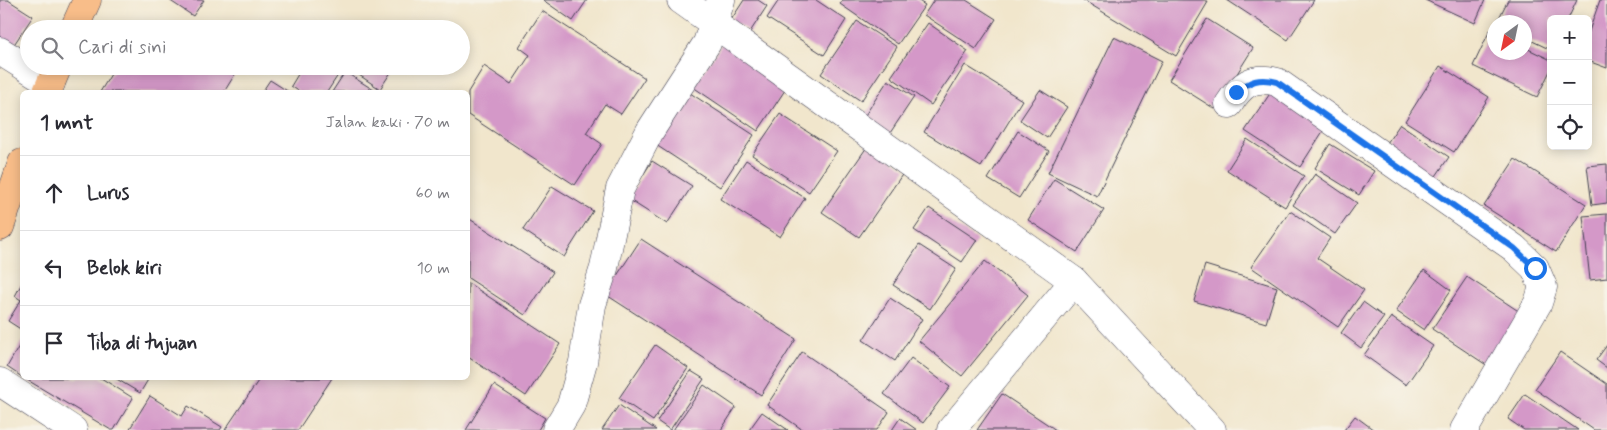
<!DOCTYPE html>
<html lang="id">
<head>
<meta charset="utf-8">
<style>
	body { margin:0; font-family:Mynerve,sans-serif; background:#f2f2f3; color:#2b2b33 }
	.controls { position:absolute; right:15px; top:15px; display:grid; overflow:hidden; border-radius:8px; box-shadow:0 2px 12px #0003 }
	.controls button { width:45px; height:45px; display:grid; place-items:center; padding:0; border:0; border-bottom:1px solid #e1e1e2; background:#fff; color:#2b2b33; font:25px sans-serif }
	.compass { position:absolute; left:1487px; top:15px; width:45px; height:45px; border-radius:50%; background:#fff; box-shadow:0 2px 12px #0003; rotate:213deg }
	.stop { position:absolute; width:15px; height:15px; margin:-11px; border:4px solid #1a73e8; border-radius:50%; background:#fff }
	.stop.end { background:#1a73e8; border-color:#fff; box-shadow:0 1px 5px #0008 }
	.list { margin:0; padding:0; list-style:none }
	h2 { display:flex; justify-content:space-between; align-items:center; height:65px; margin:0; padding:0 20px; font-size:21px }
	h2 small { font-size:16px; font-weight:400; color:#7c7c81 }
	.list li { display:grid; grid-template-columns:32px 1fr auto; gap:15px; align-items:center; box-sizing:border-box; height:75px; padding:0 20px; border-top:1px solid #e1e1e2 }
	.list b { display:block; font-size:19px; white-space:nowrap }
	.list em { font-size:16px; font-style:normal; color:#7c7c81 }
	.icon { flex:none; width:28px; height:28px; fill:none; stroke:currentColor; stroke-width:2; stroke-linecap:round; stroke-linejoin:round }
	.map { position:relative; flex:none; width:1607px; height:430px; overflow:hidden }
	.search { position:absolute; background:#fff; box-shadow:0 2px 12px #0003; left:20px; top:20px; width:450px; height:55px; display:flex; align-items:center; gap:12px; box-sizing:border-box; padding:0 18px; border-radius:28px; color:#7c7c81; font-size:19px }
	.panel { position:absolute; background:#fff; box-shadow:0 2px 12px #0003; left:20px; top:90px; width:450px; height:290px; border-radius:8px }
	.map>svg:first-child { display:block }
	.building { fill:#d498c8 }
	.lines { fill:none; stroke-linecap:round; stroke-linejoin:round }
	.minor-casing { stroke:#413f51; stroke-width:29 }
	.primary-casing { stroke:#413f51; stroke-width:29 }
	.minor { stroke:#fff; stroke-width:28 }
	.primary { stroke:#f8bd89; stroke-width:28 }
	.route { stroke:#1a73e8; stroke-width:6 }
</style>
</head>
<body>
<div class="map">
<svg width="1607" height="430" viewBox="0 0 1607 430">
	<rect width="100%" height="100%" fill="#f7f3e8"/>
	<filter id="ink" filterUnits="userSpaceOnUse"><feTurbulence type="fractalNoise" baseFrequency=".02" numOctaves="2"/><feDisplacementMap in="SourceGraphic" scale="10" xChannelSelector="R" yChannelSelector="G"/><feConvolveMatrix kernelMatrix="1 2 1 2 8 2 1 2 1" color-interpolation-filters="sRGB"/></filter>
	<filter id="wash" filterUnits="userSpaceOnUse"><feTurbulence type="fractalNoise" baseFrequency=".0096" numOctaves="4" result="noise"/><feDisplacementMap in="SourceGraphic" scale="20" xChannelSelector="R" yChannelSelector="G"/><feGaussianBlur stdDeviation="1.12" result="paint"/><feColorMatrix in="noise" values="0 0 0 0 0 0 0 0 0 0 0 0 0 0 0 0 0 1.4 0 .05"/><feComposite in="paint" operator="in"/></filter>
	<g filter="url(#wash)">
		<rect width="100%" height="100%" fill="#f1e6cc"/>
		<g id="blocks">
			<!-- building -->
			<g class="building">
				<polygon points="0,0 8,0 33,16 9,52 0,47"/>
				<polygon points="169,0 204,0 193,16"/>
				<polygon points="543,0 587,0 573,21"/>
				<polygon points="744,0 758,0 767,6 750,32 731,20"/>
				<polygon points="779,0 816,0 846,20 824,55 767,18"/>
				<polygon points="843,0 917,0 925,5 898,44 840,4"/>
				<polygon points="934,0 966,0 996,19 976,49 924,15"/>
				<polygon points="1083,0 1205,0 1208,2 1176,56"/>
				<polygon points="1227,0 1314,0 1288,40"/>
				<polygon points="1425,0 1485,0 1475,23"/>
				<polygon points="1508,0 1577,0 1568,19 1551,19 1551,50 1524,37 1524,22 1497,22"/>
				<polygon points="1600,0 1607,0 1607,68 1588,61 1588,34"/>
				<polygon points="542,11 645,78 621,114 605,104 586,133 602,144 575,185 468,115 468,92 484,66 511,84 530,55 519,47"/>
				<polygon points="1207,19 1253,48 1215,109 1169,80"/>
				<polygon points="857,21 897,47 861,101 821,74"/>
				<polygon points="928,23 968,51 931,105 891,77"/>
				<polygon points="1490,30 1494,32 1494,52 1524,52 1524,47 1551,60 1551,69 1537,97 1473,66"/>
				<polygon points="1114,37 1162,61 1097,196 1048,173"/>
				<polygon points="724,41 789,84 758,131 693,87"/>
				<polygon points="965,65 1022,100 981,167 924,132"/>
				<polygon points="116,66 240,66 224,92 100,92"/>
				<polygon points="303,66 344,66 327,92 300,92 291,86"/>
				<polygon points="352,66 395,66 380,89 350,69"/>
				<polygon points="1440,66 1489,97 1454,152 1405,121"/>
				<polygon points="345,72 377,92 332,92"/>
				<polygon points="270,80 289,92 262,92"/>
				<polygon points="888,80 914,97 886,139 860,123"/>
				<polygon points="1273,89 1327,125 1300,167 1245,131"/>
				<polygon points="1040,90 1067,107 1047,138 1020,120"/>
				<polygon points="687,91 754,135 720,187 653,143"/>
				<polygon points="780,114 837,151 809,192 752,155"/>
				<polygon points="1400,124 1449,157 1434,179 1385,146"/>
				<polygon points="1018,131 1049,151 1019,198 988,179"/>
				<polygon points="1247,139 1304,176 1285,207 1227,170"/>
				<polygon points="869,144 906,169 859,237 822,212"/>
				<polygon points="1330,144 1374,171 1359,195 1315,168"/>
				<polygon points="1515,159 1586,204 1556,252 1484,206"/>
				<polygon points="746,160 805,198 780,237 720,199"/>
				<polygon points="652,161 692,186 667,224 628,199"/>
				<polygon points="1607,164 1607,203 1592,205 1587,166"/>
				<polygon points="1315,174 1357,203 1335,234 1293,205"/>
				<polygon points="1054,179 1104,210 1077,252 1028,220"/>
				<polygon points="552,186 593,211 564,257 523,230"/>
				<polygon points="929,208 977,240 962,262 914,230"/>
				<polygon points="1290,211 1330,238 1317,258 1364,290 1338,327 1251,267"/>
				<polygon points="1607,214 1607,278 1590,280 1583,216"/>
				<polygon points="468,218 553,272 525,315 468,278"/>
				<polygon points="641,239 796,339 761,395 605,294"/>
				<polygon points="919,245 956,269 930,309 893,285"/>
				<polygon points="985,261 1028,295 962,376 919,341"/>
				<polygon points="1205,265 1277,287 1266,323 1194,301"/>
				<polygon points="1424,270 1451,290 1424,330 1396,311"/>
				<polygon points="1467,277 1526,316 1491,368 1432,329"/>
				<polygon points="22,283 22,330 8,321 21,300 15,296"/>
				<polygon points="468,283 560,344 526,396 468,357"/>
				<polygon points="890,298 922,319 895,361 863,340"/>
				<polygon points="1363,302 1384,317 1361,348 1341,333"/>
				<polygon points="1391,317 1433,346 1406,385 1364,355"/>
				<polygon points="22,341 22,377 7,367"/>
				<polygon points="655,345 688,368 653,421 619,398"/>
				<polygon points="1607,345 1607,368 1596,360"/>
				<polygon points="802,352 889,412 877,430 803,430 767,405"/>
				<polygon points="1560,352 1607,384 1607,430 1594,430 1535,389"/>
				<polygon points="911,358 950,387 923,423 884,394"/>
				<polygon points="691,371 704,379 670,430 657,421"/>
				<polygon points="24,378 101,378 133,398 114,430 111,430"/>
				<polygon points="115,378 149,378 140,393"/>
				<polygon points="260,378 332,378 298,430 225,430"/>
				<polygon points="494,385 545,418 538,430 466,430"/>
				<polygon points="704,385 736,407 721,430 673,430"/>
				<polygon points="1002,394 1056,430 977,430"/>
				<polygon points="1525,394 1578,430 1524,430 1508,419"/>
				<polygon points="150,396 182,416 188,406 222,427 220,430 129,430"/>
				<polygon points="619,405 656,430 602,430"/>
				<polygon points="762,412 788,430 749,430"/>
				<polygon points="1355,416 1374,430 1344,430"/>
				<polygon points="900,418 917,430 892,430"/>
			</g>
		</g>
	</g>
	<g filter="url(#ink)">
		<use href="#blocks" fill-opacity="0" stroke="#413f51" stroke-width="1"/>
		<g class="lines">
			<defs>
				<g id="minor">
					<polyline points="681,0 1074,281 1212,430"/>
					<polyline points="0,51 51,83"/>
					<path d="M1229,104C1241,85 1252,75 1277,82L1514,248L1535,268L1543,287L1538,303L1464,430"/>
					<polyline points="0,382 73,430"/>
					<polyline points="556,430 571,405 583,362 592,305 604,268 620,189 650,131 707,43 721,0"/>
					<polyline points="951,430 1074,281"/>
				</g>
				<g id="primary">
					<polyline points="74,29 87,0"/>
					<polyline points="47,92 58,66"/>
					<polyline points="0,227 22,163"/>
				</g>
			</defs>
			<!-- minor casing -->
			<use href="#minor" class="minor-casing"/>
			<!-- primary casing -->
			<use href="#primary" class="primary-casing"/>
			<!-- minor -->
			<use href="#minor" class="minor"/>
			<!-- primary -->
			<use href="#primary" class="primary"/>
		</g>
	</g>
	<g class="lines" filter="url(#ink)">
		<!-- route -->
		<path class="route" d="M1236,92C1250,81 1259,77 1277,82L1514,248L1535,268"/>
	</g>
</svg>
<div class="controls">
<button>+</button>
<button>−</button>
<button><svg class="icon" aria-label="locate" viewBox="0 0 24 24"><circle cx="12" cy="12" r="6"/><path d="M12 2v4M12 18v4M2 12h4M18 12h4"/></svg></button>
</div>
<svg class="compass" viewBox="-18 -18 36 36"><path d="M0-13l5 13h-10z" fill="#e53935"/><path d="M0 13l5-13h-10z" fill="#7c7c81"/></svg>
<div class="stop" style="left:1535px;top:268px"></div>
<div class="stop end" style="left:1236px;top:92px"></div>
<div class="search"><svg class="icon" aria-label="search" viewBox="0 0 24 24"><circle cx="10" cy="10" r="6"/><path d="M15 15l6 6"/></svg>Cari di sini</div>
<section class="panel">
<h2>1 mnt<small>Jalan kaki · 70 m</small></h2>
<ul class="list">
<li><svg class="icon" aria-label="ahead" viewBox="0 0 24 24"><path d="M12 20V5M6 11l6-6 6 6"/></svg><div><b>Lurus</b></div><em>60 m</em></li>
<li><svg class="icon" aria-label="left" viewBox="0 0 24 24"><path d="M17 20v-9H6M10 6l-5 5 5 5"/></svg><div><b>Belok kiri</b></div><em>10 m</em></li>
<li><svg class="icon" aria-label="arrive" viewBox="0 0 24 24"><path d="M6 21V4h12l-3 4 3 4H6"/></svg><div><b>Tiba di tujuan</b></div></li>
</ul>
</section>
</div>
</body>
</html>
